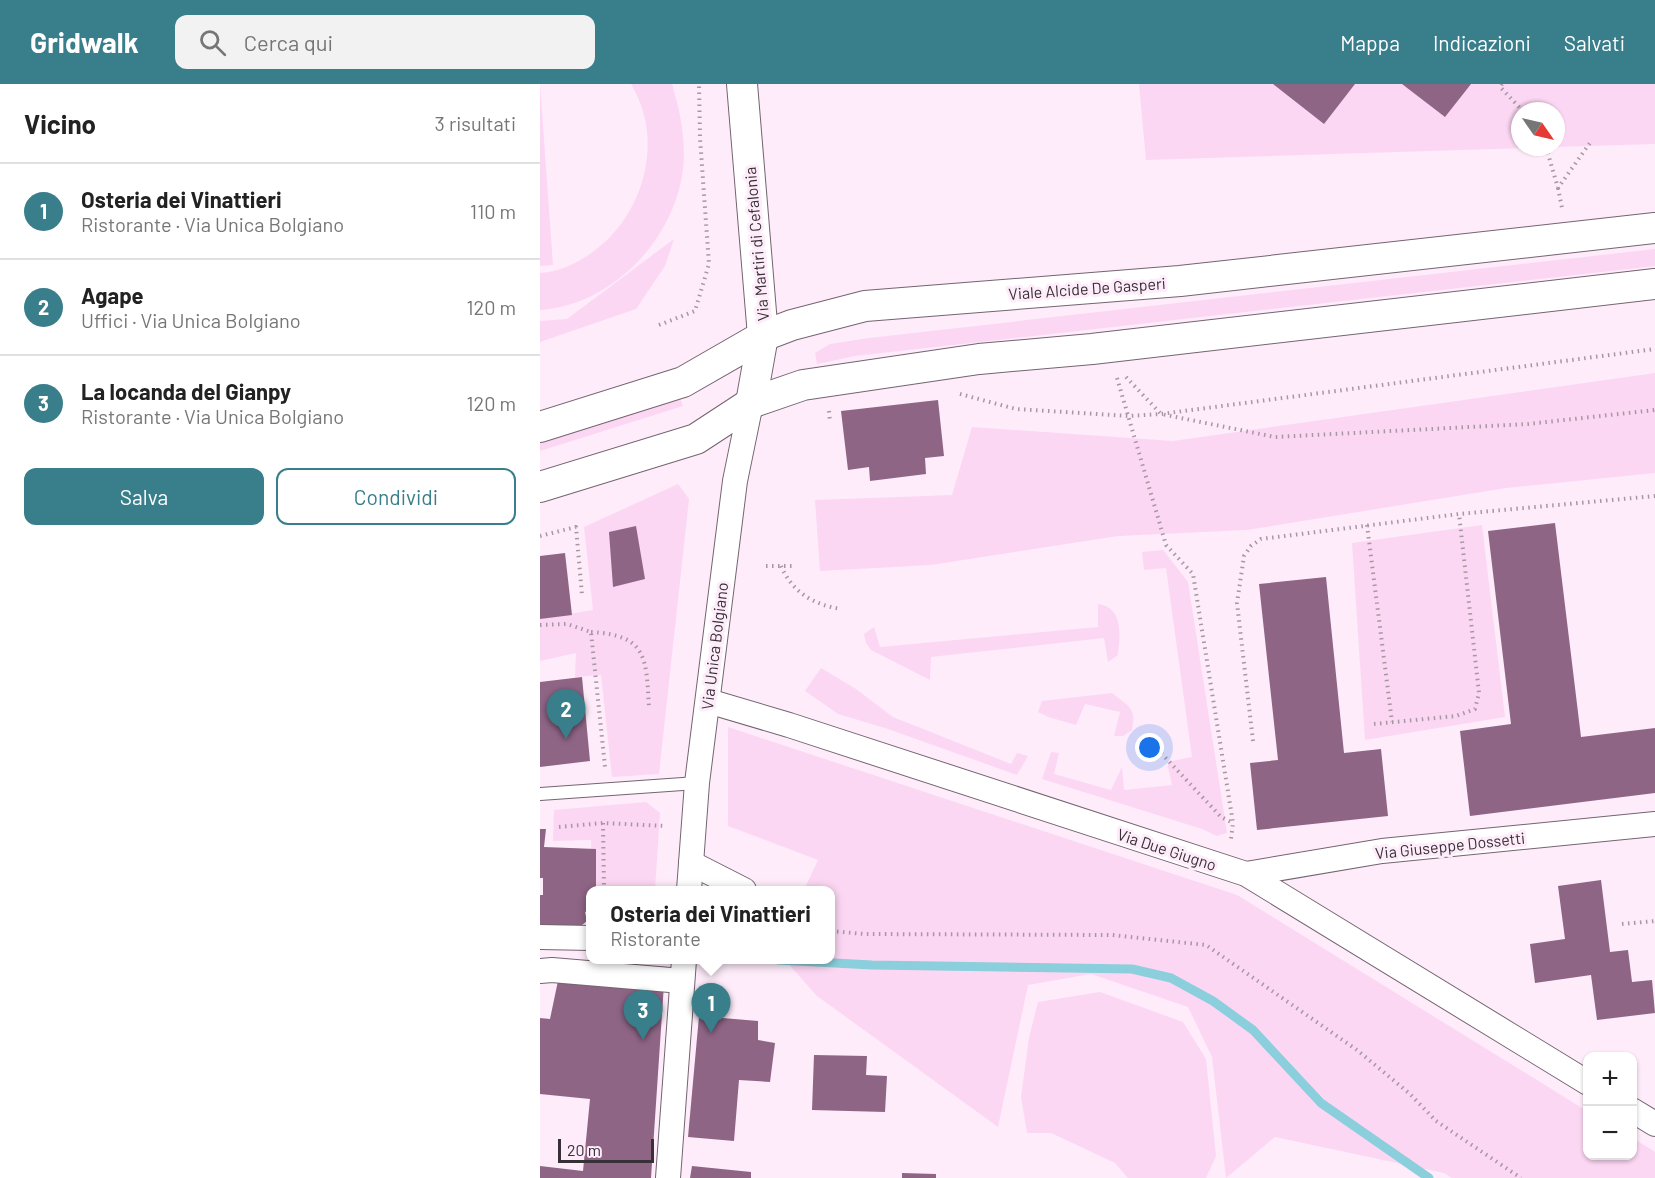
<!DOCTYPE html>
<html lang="it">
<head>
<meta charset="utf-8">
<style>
	body { margin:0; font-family:Barlow,sans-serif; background:#f2f2f2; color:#222 }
	.controls { position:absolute; right:18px; bottom:18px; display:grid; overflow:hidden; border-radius:12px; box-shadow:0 2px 4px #0004 }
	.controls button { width:54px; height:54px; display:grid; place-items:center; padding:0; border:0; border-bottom:2px solid #e0e0e0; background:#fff; color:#222; font:30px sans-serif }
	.compass { position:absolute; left:971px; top:18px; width:54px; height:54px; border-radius:50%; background:#fff; box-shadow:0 2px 4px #0004; rotate:124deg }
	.scale { position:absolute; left:18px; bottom:15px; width:96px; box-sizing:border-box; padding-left:6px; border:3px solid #373036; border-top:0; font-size:16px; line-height:21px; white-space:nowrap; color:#373036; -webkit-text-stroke:4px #feecfa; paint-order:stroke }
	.you { position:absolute; left:610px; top:664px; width:21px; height:21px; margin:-15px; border:4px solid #fff; border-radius:50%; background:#1a73e8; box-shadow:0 0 0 9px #1a73e833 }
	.badge { display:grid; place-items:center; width:39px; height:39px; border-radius:50%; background:#397e8b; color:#fff; font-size:20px; font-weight:700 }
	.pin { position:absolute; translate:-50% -50px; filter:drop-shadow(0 2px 3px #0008) }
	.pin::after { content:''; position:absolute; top:32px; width:21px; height:18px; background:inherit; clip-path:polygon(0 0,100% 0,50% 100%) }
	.popup { position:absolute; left:46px; top:802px; width:249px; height:78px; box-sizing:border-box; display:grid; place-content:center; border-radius:12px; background:#fff; filter:drop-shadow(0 2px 4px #0005); font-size:20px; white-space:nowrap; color:#767676 }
	.popup b { font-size:22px; color:#222 }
	.popup::after { content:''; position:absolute; left:50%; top:100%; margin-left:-12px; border:12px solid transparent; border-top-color:#fff }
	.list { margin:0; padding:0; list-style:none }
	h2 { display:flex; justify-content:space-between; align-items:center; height:78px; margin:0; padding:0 24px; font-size:26px }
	h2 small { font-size:20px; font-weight:400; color:#767676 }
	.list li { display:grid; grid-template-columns:39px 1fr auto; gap:18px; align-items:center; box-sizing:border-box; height:96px; padding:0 24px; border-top:2px solid #e0e0e0 }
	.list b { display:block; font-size:22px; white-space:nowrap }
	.list p { margin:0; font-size:20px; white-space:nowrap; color:#767676 }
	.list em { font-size:20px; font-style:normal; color:#767676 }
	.actions { display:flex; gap:12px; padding:18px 24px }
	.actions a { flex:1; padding:14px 0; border:2px solid #397e8b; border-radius:12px; text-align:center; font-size:21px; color:#397e8b }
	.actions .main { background:#397e8b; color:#fff }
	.icon { flex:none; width:33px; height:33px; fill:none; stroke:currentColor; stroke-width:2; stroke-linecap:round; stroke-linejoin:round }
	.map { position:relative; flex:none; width:1115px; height:1094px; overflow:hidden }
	header { display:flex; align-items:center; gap:36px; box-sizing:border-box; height:84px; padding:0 30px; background:#397e8b; color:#fff }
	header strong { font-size:28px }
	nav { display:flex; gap:33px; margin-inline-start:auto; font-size:21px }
	.search { width:420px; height:54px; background:#f2f2f2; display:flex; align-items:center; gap:15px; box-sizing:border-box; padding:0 21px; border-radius:12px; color:#767676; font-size:22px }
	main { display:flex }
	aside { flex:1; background:#fff }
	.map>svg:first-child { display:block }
	.green { fill:#fcd7f3; fill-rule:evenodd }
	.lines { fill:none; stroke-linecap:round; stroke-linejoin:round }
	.stream { stroke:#8bcedc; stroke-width:9 }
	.building { fill:#8f6586 }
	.service-casing { stroke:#746470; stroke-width:14 }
	.minor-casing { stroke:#746470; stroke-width:26 }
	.tertiary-casing { stroke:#746470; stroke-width:32 }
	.path { stroke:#a698a3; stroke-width:4; stroke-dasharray:1.5 4.5; stroke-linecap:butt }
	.service { stroke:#fff; stroke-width:12 }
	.minor { stroke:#fff; stroke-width:24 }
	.tertiary { stroke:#fff; stroke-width:30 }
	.labels { text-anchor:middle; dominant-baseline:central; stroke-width:6; stroke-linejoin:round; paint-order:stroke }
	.street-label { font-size:16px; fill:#373036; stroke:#feecfa }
</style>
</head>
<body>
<header>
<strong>Gridwalk</strong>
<div class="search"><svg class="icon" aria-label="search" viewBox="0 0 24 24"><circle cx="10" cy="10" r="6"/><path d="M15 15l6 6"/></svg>Cerca qui</div>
<nav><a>Mappa</a><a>Indicazioni</a><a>Salvati</a></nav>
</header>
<main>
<aside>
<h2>Vicino<small>3 risultati</small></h2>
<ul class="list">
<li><span class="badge">1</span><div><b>Osteria dei Vinattieri</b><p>Ristorante · Via Unica Bolgiano</p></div><em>110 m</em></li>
<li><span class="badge">2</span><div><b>Agape</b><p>Uffici · Via Unica Bolgiano</p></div><em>120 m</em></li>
<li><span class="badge">3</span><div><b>La locanda del Gianpy</b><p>Ristorante · Via Unica Bolgiano</p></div><em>120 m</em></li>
</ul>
<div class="actions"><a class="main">Salva</a><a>Condividi</a></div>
</aside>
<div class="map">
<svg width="1115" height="1094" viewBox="0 0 1115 1094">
	<rect width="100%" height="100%" fill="#feecfa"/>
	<!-- green -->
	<g class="green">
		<polygon points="0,0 13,181 0,182"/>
		<path d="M91,0H132C139,24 144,46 144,72C142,148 76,221 0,226V189C20,188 38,179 54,167C104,130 125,56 91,0Z"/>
		<path d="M599,0H1115V60L606,76ZM980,27H1016V63H980Z"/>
		<polygon points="134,155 125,182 96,225 0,258 0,237 27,235"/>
		<polygon points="1115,165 1115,182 315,272 277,280 275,269 290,260 329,254"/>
		<polygon points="1115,289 1115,389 966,404 707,446 578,452 391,481 280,487 275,416 412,411 432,343 633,357"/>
		<polygon points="137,308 143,322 0,367 0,351"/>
		<polygon points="138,400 149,415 119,690 72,693 61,591 35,593 36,569 0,577 0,535 53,526 44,443"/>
		<polygon points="942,441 965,633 825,656 812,459"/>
		<polygon points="623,466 648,498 687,749 677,752 662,745 502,695 511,668 519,669 514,690 571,706 582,683 584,706 632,701 627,678 652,673 626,484 604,486 602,468"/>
		<path d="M558,520C584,523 580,553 578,571L568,578L564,554L391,573L390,596L331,566L326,559L324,550L334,543L340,563L558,543Z"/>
		<polygon points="281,584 316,605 353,633 471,680 477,669 488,672 477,691 345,644 298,630 265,607"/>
		<path d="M572,609C588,622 597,624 592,646L583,652H574L580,628L545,620L536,641L508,633L498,628L502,617Z"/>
		<polygon points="188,643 697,811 1047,1027 1048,1072 1092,1072 1093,1054 1115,1068 1115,1094 912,1094 904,1089 735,1053 686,1094 672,973 648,923 551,890 488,901 458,1043 277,912 245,876 291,876 291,806 264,806 278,776 188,742"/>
		<polygon points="106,718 120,729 115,806 53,806 51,756 13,757 14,726"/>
		<polygon points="560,908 643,938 666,975 676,1072 666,1094 588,1094 575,1079 539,1062 511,1049 487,1049 481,1013 489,954 498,918"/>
	</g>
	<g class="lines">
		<!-- stream -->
		<polyline class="stream" points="238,876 332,881 592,885 631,894 673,917 713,946 781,1019 889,1094"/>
	</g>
	<!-- building -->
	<g class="building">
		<polygon points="733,0 815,0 784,40"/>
		<polygon points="862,0 931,0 905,33"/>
		<polygon points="398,316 404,372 385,374 386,390 330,397 329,383 308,386 301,327"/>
		<polygon points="1015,439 1041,653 1115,644 1115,709 930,732 920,647 971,640 948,447"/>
		<polygon points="96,442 105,495 73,503 69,448"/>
		<polygon points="25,469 32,531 0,535 0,472"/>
		<polygon points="786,493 804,669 841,665 848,732 717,746 710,679 738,676 719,500"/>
		<polygon points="42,593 50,677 0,683 0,598"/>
		<polygon points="0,745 6,745 4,763 56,765 56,806 51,806 51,826 45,828 47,837 32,849 16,841 0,841 0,811 3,811 3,794 0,794"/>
		<polygon points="1061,796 1070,868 1088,866 1092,898 1112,896 1115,929 1057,936 1051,891 995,899 990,860 1025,855 1018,802"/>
		<polygon points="19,892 124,900 111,1094 0,1094 0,1082 43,1087 50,1015 0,1010 0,934 10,935"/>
		<polygon points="159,932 218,937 218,956 235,959 230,998 199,996 194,1057 148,1053"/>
		<polygon points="274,971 327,972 326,991 347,992 345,1028 272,1026"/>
		<polygon points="152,1082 211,1088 211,1094 150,1094"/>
		<polygon points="362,1089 396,1090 396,1094 362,1094"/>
	</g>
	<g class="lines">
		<defs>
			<polyline id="service" points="0,710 157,699"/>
			<g id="minor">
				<polyline points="168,617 249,641 706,790 1048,999"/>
				<polyline points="151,779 204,806"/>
				<polyline points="706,790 842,767 1115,740"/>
				<polyline points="149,806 157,699 195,397 211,319"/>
				<polyline points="0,853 51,854"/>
				<polyline points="0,887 12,886 142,897"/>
				<polyline points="1092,1026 1115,1040"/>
				<polyline points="128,1094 144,876"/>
			</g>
			<g id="tertiary">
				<polyline points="202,0 223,252 211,319"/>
				<polyline points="0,343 143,298 223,252 252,241 325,222 640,197 1115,144"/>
				<polyline points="0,403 156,355 211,319 263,301 439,275 552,265 1115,200"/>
			</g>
		</defs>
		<!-- service casing -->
		<use href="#service" class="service-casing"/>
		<!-- minor casing -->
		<use href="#minor" class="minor-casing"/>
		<!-- tertiary casing -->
		<use href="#tertiary" class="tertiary-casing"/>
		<!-- path -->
		<g class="path">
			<polyline points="962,0 960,3 983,27"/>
			<polyline points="1006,63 1018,104 1052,56"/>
			<polyline points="1018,104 1022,124"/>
			<polyline points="119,241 155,227 169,180 160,54 159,0"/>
			<polyline points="586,293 621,330 735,353 988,340 1115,326"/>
			<polyline points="577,294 626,461 653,490 693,739 691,755"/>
			<polyline points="420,310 476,325 588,332 621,330 1115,265"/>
			<polyline points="289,327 290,338"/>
			<polyline points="827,441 852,638"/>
			<polyline points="0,452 36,443 42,511"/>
			<polyline points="226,482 256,482"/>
			<path d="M241,482C252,508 274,521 301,525"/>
			<polyline points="0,541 27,540 51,548 65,683"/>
			<path d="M51,548C108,551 106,575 109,623"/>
			<polyline points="834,640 916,632 935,625 939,609 919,430"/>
			<polyline points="609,656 681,733 693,739"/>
			<polyline points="713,657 697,519 704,472 711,462 721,455 919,430 1115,412"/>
			<polyline points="63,739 64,806"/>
			<polyline points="19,743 63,739 126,742"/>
			<polyline points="1082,840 1115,837"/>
			<polyline points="291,847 324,850 572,851 666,861 817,966 870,1010 896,1037 981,1094"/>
		</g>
		<!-- service -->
		<use href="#service" class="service"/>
		<!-- minor -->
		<use href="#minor" class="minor"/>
		<!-- tertiary -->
		<use href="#tertiary" class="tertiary"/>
	</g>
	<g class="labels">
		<!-- street labels -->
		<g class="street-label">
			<text transform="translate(216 160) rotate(-95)">Via Martiri di Cefalonia</text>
			<text transform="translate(547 204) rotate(-4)">Viale Alcide De Gasperi</text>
			<text transform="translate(174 562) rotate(-83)">Via Unica Bolgiano</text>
			<text transform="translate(910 761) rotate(-6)">Via Giuseppe Dossetti</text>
			<text transform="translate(627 765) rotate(18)">Via Due Giugno</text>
		</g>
	</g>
</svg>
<div class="controls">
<button>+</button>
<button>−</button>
</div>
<svg class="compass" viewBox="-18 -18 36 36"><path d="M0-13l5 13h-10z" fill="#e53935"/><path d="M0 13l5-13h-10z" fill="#767676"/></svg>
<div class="scale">20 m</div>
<div class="you"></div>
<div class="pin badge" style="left:171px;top:949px">1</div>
<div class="popup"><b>Osteria dei Vinattieri</b>Ristorante</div>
<div class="pin badge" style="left:26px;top:655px">2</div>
<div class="pin badge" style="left:103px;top:956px">3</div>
</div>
</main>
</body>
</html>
